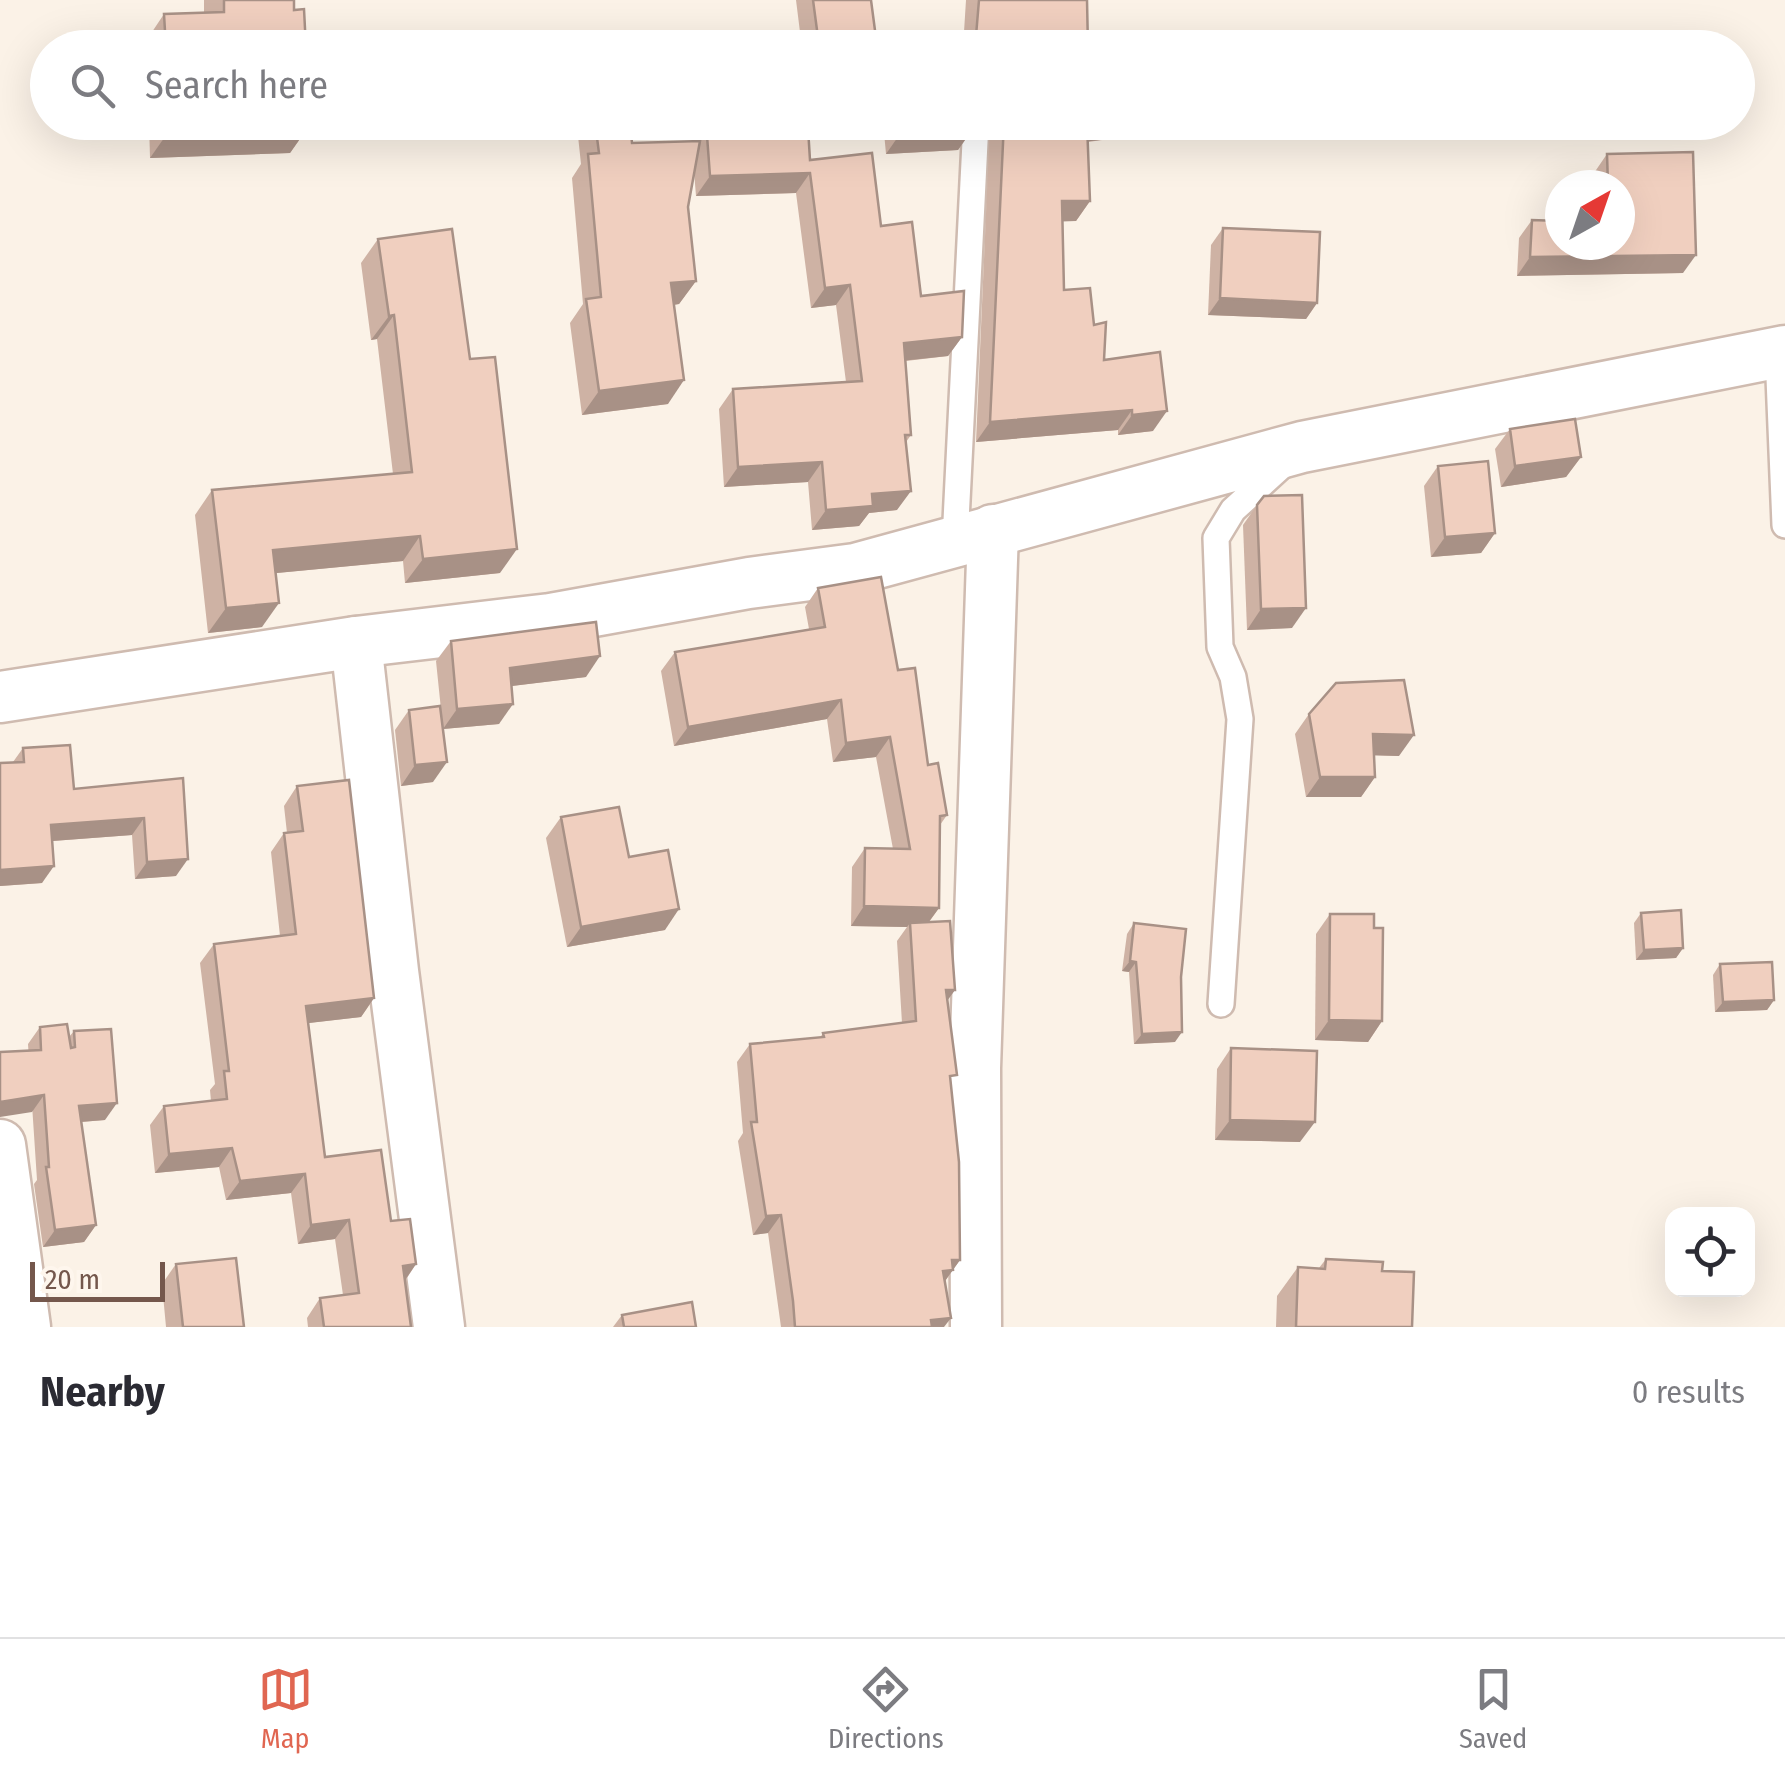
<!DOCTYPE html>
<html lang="en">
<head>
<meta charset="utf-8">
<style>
	body { margin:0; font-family:"Fira Sans Condensed",sans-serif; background:#f2f2f3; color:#2b2b33 }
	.controls { position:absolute; right:30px; bottom:30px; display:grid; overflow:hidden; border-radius:20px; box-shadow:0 10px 40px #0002 }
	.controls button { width:90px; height:90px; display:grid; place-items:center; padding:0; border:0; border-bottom:2px solid #e1e1e2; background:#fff; color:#2b2b33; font:50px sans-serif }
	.compass { position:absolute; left:1545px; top:170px; width:90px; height:90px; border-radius:50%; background:#fff; box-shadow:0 10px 40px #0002; rotate:40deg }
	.scale { position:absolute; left:30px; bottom:25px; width:135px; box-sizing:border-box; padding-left:10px; border:5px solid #74574c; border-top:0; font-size:28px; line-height:35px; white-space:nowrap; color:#74574c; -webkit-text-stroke:8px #fef6ed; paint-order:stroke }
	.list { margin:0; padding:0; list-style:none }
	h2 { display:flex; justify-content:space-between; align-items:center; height:130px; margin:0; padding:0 40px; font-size:42px }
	h2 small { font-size:32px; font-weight:400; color:#7c7c81 }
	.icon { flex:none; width:55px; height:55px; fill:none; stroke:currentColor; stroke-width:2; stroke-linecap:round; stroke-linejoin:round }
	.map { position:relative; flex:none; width:1785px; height:1327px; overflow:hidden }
	.search { position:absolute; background:#fff; box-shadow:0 10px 40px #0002; left:30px; right:30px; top:30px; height:110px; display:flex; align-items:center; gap:25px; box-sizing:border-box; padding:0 35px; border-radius:55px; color:#7c7c81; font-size:38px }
	.sheet { height:310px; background:#fff }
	nav { display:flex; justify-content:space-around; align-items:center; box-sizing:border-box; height:140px; border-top:2px solid #e1e1e2; background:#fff; font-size:28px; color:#7c7c81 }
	nav a { display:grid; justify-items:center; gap:5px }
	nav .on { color:#e06651 }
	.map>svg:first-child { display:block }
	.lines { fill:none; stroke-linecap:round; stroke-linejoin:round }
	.lane-casing { stroke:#cfbbb0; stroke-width:30 }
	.street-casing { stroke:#cfbbb0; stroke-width:55 }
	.lane { stroke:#fff; stroke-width:25 }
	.street { stroke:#fff; stroke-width:50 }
	.wall { fill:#ceb2a4 }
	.shaded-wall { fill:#a89186 }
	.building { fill:#f0cfbf; stroke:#a89186; stroke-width:2.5 }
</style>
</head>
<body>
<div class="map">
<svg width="1785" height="1327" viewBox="0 0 1785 1327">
	<rect width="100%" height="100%" fill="#fbf2e7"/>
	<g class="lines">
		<defs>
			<g id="lane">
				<polyline points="1778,353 1785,525"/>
				<polyline points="955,541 976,122"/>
				<polyline points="1221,1004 1240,719 1233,677 1220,647 1216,538 1233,510 1288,460"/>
			</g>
			<g id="street">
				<polyline points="356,642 393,971 439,1327"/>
				<polyline points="0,697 356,642 550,619 749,583 855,569 1302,447 1785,351"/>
				<polyline points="0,1145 25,1327"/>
				<polyline points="976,1327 975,1068 993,530"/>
			</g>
		</defs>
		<!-- lane casing -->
		<use href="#lane" class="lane-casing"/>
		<!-- street casing -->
		<use href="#street" class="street-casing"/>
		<!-- lane -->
		<use href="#lane" class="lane"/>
		<!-- street -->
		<use href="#street" class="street"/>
	</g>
	<!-- wall -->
	<g class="wall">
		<polygon points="204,0 294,0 294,10 306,48 146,48 146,41 164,14 204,13"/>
		<polygon points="796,0 871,0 876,38 869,48 802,48"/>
		<polygon points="966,0 1087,0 1088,48 963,48"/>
		<polygon points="149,122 309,122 309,126 290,153 150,158"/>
		<polygon points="587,122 630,122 632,143 693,141 692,126 694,122 766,122 767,130 810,160 881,226 921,296 962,337 948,356 906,361 911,435 906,442 897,510 869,513 859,526 812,530 808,482 724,487 719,409 733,389 846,382 836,305 811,308 796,193 696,196 694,171 688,207 696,281 679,304 674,305 668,404 582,415 570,323 583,304 572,178 581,164 578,136"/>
		<polygon points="883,122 973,122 972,130 958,150 886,154"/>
		<polygon points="990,122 1121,122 1109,139 1088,142 1090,201 1076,221 1063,221 1064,290 1094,325 1104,360 1153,431 1118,435 1118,430 976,442"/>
		<polygon points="1607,154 1683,273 1517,276 1519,238 1532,220 1620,245 1620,185 1594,185 1594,173"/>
		<polygon points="1223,228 1317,303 1306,319 1208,315 1211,245"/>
		<polygon points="378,239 500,573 405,583 403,561 276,573 262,627 208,633 195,515 212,490 393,474 377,339 371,340 361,263"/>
		<polygon points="1510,429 1581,457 1566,477 1501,487 1495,449"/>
		<polygon points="1438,466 1495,533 1481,553 1431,557 1424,486"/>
		<polygon points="1257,505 1292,628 1247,630 1243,525"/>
		<polygon points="818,588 898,670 928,765 947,815 940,825 939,908 929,922 955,990 947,1000 960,1260 945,1281 944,1327 781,1327 768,1233 753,1235 738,1141 743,1133 737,1062 750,1044 820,1038 823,1033 902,1023 897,941 907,927 851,926 852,867 865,848 893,849 876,757 833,762 827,719 674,746 661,671 675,652 809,629 805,607"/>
		<polygon points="451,641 586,677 511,686 499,724 443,729 436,661"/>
		<polygon points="409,710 433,782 401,786 395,730"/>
		<polygon points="1309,714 1399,756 1374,755 1375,777 1361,797 1306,797 1295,734"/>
		<polygon points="23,748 74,789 183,778 176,876 135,879 132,835 52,841 42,883 0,886 0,763 13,762"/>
		<polygon points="297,786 374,998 361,1017 308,1023 325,1157 391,1221 416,1264 405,1281 411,1327 308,1327 307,1318 320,1298 343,1295 335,1239 298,1244 291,1193 226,1200 219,1167 155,1173 150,1125 164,1106 211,1101 210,1090 215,1084 200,963 214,944 280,936 271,852 284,833 287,833 284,806"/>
		<polygon points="561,817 629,857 665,930 567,947 546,838"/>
		<polygon points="1641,913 1683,948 1676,958 1636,960 1634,923"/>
		<polygon points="1330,914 1374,928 1382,1021 1368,1042 1315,1040 1316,934"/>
		<polygon points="1134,923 1181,977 1175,1042 1134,1044 1129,972 1122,971 1127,934"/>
		<polygon points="1720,964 1774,1000 1767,1010 1715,1012 1713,975"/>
		<polygon points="40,1027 69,1037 74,1031 105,1120 81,1122 96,1225 84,1242 43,1247 34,1184 37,1180 28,1044"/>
		<polygon points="1231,1048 1300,1142 1215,1140 1217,1069"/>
		<polygon points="1326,1259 1412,1327 1276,1327 1277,1296 1298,1267 1319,1268"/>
		<polygon points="176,1264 244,1327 166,1327 162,1284"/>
		<polygon points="622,1315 696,1327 613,1327"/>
	</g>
	<!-- shaded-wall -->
	<g class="shaded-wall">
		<polygon points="876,38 869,48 817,48 819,45"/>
		<polygon points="1121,122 1109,139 1073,143 1087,123"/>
		<polygon points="309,126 290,153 150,158 169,131"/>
		<polygon points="972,130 958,150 886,154 900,134"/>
		<polygon points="810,173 796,193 696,196 710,176"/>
		<polygon points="1062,201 1090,201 1076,221 1048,222"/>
		<polygon points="1696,255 1683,273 1517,276 1530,257"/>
		<polygon points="696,281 679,304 655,307 671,283"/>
		<polygon points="850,285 836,305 811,308 825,288"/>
		<polygon points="1220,298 1317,303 1306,319 1208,315"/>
		<polygon points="394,315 377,339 371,340 389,316"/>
		<polygon points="962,337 948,356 891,362 904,343"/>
		<polygon points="684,380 668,404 582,415 599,391"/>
		<polygon points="1132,410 1118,430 976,442 990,422"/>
		<polygon points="1167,411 1153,431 1118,435 1132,415"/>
		<polygon points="1581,457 1566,477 1501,487 1515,466"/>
		<polygon points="822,462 808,482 724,487 738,467"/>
		<polygon points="911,491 897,510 869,513 859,526 812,530 826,510 872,494"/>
		<polygon points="1495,533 1481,553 1431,557 1445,537"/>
		<polygon points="420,536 403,561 256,575 273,550"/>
		<polygon points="517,549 500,573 405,583 423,559"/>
		<polygon points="279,603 262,627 208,633 226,608"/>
		<polygon points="1306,608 1292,628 1247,630 1261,609"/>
		<polygon points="600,656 586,677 495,688 510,668"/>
		<polygon points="841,700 827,719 674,746 688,727"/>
		<polygon points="513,704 499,724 443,729 457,709"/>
		<polygon points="1373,734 1414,735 1399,756 1359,755"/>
		<polygon points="890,737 876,757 833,762 846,743"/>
		<polygon points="447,762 433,782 401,786 415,765"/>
		<polygon points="1320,777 1375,777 1361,797 1306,797"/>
		<polygon points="144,818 132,835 39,842 51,825"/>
		<polygon points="188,859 176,876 135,879 147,862"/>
		<polygon points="54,866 42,883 0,886 0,870"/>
		<polygon points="864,906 939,908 925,927 910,923 907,927 851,926"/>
		<polygon points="679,909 665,930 567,947 581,927"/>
		<polygon points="1683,948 1676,958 1636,960 1644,950"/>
		<polygon points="1130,961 1136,962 1129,972 1122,971"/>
		<polygon points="946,990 955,990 942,1008"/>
		<polygon points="374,998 361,1017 292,1025 306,1006"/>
		<polygon points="1774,1000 1767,1010 1715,1012 1723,1002"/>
		<polygon points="1329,1020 1382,1021 1368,1042 1315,1040"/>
		<polygon points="1182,1032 1175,1042 1134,1044 1142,1034"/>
		<polygon points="44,1095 32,1112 0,1117 0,1102"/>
		<polygon points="117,1103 105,1120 67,1123 79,1106"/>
		<polygon points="1230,1120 1315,1122 1300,1142 1215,1140"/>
		<polygon points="232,1148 219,1167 155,1173 169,1154"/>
		<polygon points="305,1174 291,1193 226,1200 240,1181"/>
		<polygon points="781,1215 768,1233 753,1235 766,1216"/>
		<polygon points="349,1220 335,1239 298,1244 311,1225"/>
		<polygon points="96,1225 84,1242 43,1247 55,1230"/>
		<polygon points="952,1260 960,1260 940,1288 930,1290"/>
		<polygon points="416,1264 403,1283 403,1266"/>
		<polygon points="951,1318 944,1327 926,1327 931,1320"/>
	</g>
	<!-- building -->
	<g class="building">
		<polygon points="224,0 294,0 294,10 304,9 306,48 166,48 164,14 224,12"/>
		<polygon points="813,0 871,0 876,38 819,45"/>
		<polygon points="979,0 1087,0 1088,48 975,48"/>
		<polygon points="169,122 309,122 309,126 169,131"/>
		<polygon points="595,122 630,122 632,143 700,141 688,207 696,281 671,283 684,380 599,391 586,299 601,297 588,154 599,153"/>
		<polygon points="706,122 766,122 767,130 808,128 810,160 872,153 881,226 912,222 921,296 964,291 962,337 904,343 911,435 905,435 911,491 872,494 873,506 826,510 822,462 738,467 733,389 862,381 850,285 825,288 810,173 710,176"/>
		<polygon points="899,122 973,122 972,130 900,134"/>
		<polygon points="1004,122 1093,122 1087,123 1090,201 1062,201 1064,290 1090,288 1094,325 1106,322 1104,360 1160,352 1167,411 1132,415 1132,410 990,422"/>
		<polygon points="1693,152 1696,255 1530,257 1532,220 1560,221 1560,245 1620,245 1620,185 1608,185 1607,154"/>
		<polygon points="1223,228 1320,232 1317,303 1220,298"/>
		<polygon points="452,229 470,359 495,357 517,549 423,559 420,536 273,550 279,603 226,608 212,490 412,472 394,315 389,316 378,239"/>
		<polygon points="1575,419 1581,457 1515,466 1510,429"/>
		<polygon points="1488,461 1495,533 1445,537 1438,466"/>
		<polygon points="1302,495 1306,608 1261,609 1257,505 1264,496"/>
		<polygon points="881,577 898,670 915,668 928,765 938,763 947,815 940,816 939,908 864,906 865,848 910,849 890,737 846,743 841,700 688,727 675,652 825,627 818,588"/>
		<polygon points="596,622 600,656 510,668 513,704 457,709 451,641"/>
		<polygon points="1404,680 1414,735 1373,734 1375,777 1320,777 1309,714 1336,683"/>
		<polygon points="440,706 447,762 415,765 409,710"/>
		<polygon points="70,745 74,789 183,778 188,859 147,862 144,818 51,825 54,866 0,870 0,763 24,762 23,748"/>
		<polygon points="349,780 374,998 306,1006 325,1157 381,1150 391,1221 410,1219 416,1264 403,1266 411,1327 324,1327 320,1298 359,1293 349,1220 311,1225 305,1174 240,1181 232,1148 169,1154 164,1106 227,1099 224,1071 229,1071 214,944 296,934 284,833 303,831 297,786"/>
		<polygon points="619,807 629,857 668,850 679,909 581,927 561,817"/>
		<polygon points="1681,910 1683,948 1644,950 1641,913"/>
		<polygon points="1330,914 1374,914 1374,928 1383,928 1382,1021 1329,1020"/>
		<polygon points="950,921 955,990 946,990 957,1075 950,1076 959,1162 960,1260 952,1260 953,1270 943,1271 951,1318 931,1320 932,1327 795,1327 793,1301 781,1215 766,1216 751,1122 757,1122 750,1044 824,1037 823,1033 916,1021 910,923"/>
		<polygon points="1134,923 1186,929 1181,977 1182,1032 1142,1034 1136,962 1130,961"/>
		<polygon points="1772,962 1774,1000 1723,1002 1720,964"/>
		<polygon points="67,1024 71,1048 75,1047 74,1031 111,1029 117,1103 79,1106 96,1225 55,1230 46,1167 49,1167 44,1095 0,1102 0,1052 41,1050 40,1027"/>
		<polygon points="1231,1048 1317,1051 1315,1122 1230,1120"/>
		<polygon points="236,1258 244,1327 183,1327 176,1264"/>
		<polygon points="1326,1259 1383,1262 1382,1271 1414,1272 1412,1327 1296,1327 1298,1267 1325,1269"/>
		<polygon points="692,1302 696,1327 624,1327 622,1315"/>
	</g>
</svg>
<div class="controls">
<button><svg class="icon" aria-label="locate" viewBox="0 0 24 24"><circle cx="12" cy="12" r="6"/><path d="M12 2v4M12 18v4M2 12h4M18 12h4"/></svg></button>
</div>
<svg class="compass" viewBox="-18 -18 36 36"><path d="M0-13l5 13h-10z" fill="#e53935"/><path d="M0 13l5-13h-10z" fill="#7c7c81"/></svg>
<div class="scale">20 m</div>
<div class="search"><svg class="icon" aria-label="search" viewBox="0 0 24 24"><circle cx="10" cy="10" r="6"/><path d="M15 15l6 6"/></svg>Search here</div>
</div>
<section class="sheet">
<h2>Nearby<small>0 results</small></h2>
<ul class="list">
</ul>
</section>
<nav>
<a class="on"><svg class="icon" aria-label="map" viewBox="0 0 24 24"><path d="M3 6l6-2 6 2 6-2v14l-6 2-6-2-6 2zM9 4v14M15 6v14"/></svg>Map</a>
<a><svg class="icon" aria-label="directions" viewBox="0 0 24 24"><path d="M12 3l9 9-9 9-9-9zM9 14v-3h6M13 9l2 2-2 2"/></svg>Directions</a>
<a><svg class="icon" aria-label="saved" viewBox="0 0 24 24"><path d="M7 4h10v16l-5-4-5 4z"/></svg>Saved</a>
</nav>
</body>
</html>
